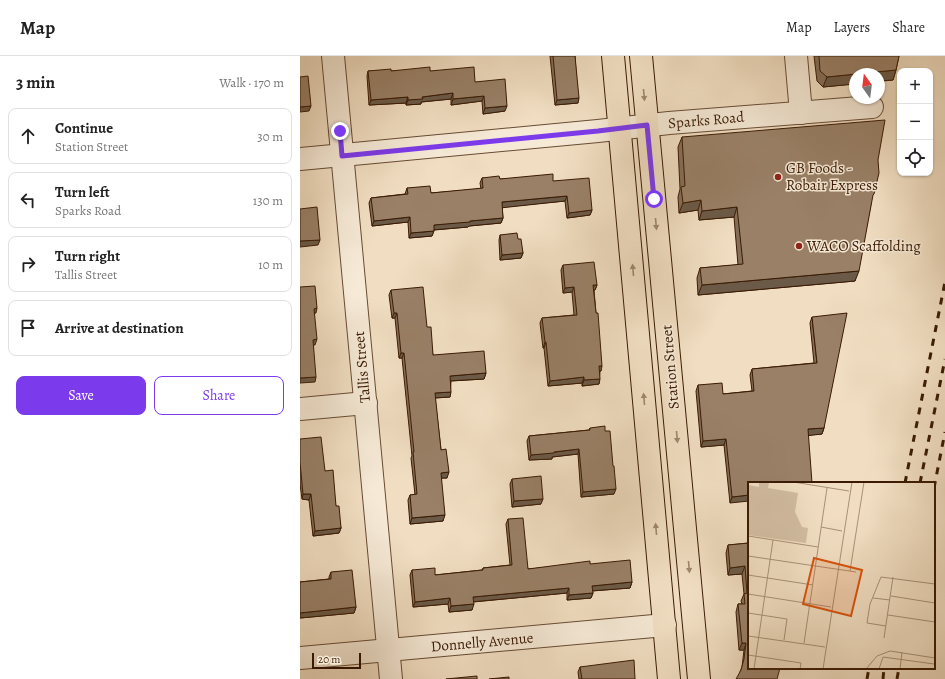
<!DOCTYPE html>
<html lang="en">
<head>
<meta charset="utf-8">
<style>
	body { margin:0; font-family:Alegreya,serif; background:#f2f2f2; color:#222 }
	.controls { position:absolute; right:12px; top:12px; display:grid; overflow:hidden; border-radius:8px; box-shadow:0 1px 3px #0004 }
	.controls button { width:36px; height:36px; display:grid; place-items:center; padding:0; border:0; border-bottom:1px solid #e0e0e0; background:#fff; color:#222; font:20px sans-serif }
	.compass { position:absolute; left:549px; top:12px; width:36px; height:36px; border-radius:50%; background:#fff; box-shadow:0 1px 3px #0004; rotate:346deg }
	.scale { position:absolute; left:12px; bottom:10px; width:49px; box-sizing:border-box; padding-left:4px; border:2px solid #3a1a04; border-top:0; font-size:11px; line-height:14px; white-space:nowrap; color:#3a1a04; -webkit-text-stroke:3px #f6ead7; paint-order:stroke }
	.stop { position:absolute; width:12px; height:12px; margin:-9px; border:3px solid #7c3aed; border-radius:50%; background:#fff }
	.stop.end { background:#7c3aed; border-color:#fff; box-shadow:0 1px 4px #0008 }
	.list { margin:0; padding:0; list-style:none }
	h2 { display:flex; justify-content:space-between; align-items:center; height:52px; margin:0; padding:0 16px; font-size:17px }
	h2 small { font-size:13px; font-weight:400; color:#767676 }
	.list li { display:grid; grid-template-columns:26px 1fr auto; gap:12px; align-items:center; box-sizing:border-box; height:56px; margin:0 8px 8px; padding:0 8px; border:1px solid #e0e0e0; border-radius:8px }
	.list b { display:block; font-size:15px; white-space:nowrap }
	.list p { margin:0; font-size:13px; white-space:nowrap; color:#767676 }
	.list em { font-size:13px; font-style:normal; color:#767676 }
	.actions { display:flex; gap:8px; padding:12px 16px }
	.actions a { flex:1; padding:9px 0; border:1px solid #7c3aed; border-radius:8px; text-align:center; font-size:14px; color:#7c3aed }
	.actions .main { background:#7c3aed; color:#fff }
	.icon { flex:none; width:22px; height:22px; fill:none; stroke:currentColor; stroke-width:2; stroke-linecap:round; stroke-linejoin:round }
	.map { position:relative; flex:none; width:645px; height:623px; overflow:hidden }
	header { display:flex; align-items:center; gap:24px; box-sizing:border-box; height:56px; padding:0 20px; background:#fff; border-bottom:1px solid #e0e0e0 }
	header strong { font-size:19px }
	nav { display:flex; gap:22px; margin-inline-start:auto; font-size:14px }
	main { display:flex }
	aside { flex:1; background:#fff }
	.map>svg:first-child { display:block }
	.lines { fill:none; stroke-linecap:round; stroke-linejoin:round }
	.minor-casing { stroke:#684b34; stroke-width:24 }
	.major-casing { stroke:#3a1a04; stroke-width:24 }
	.minor { stroke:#f6ead7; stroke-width:22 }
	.major { stroke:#f1dec2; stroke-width:22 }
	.rail { stroke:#3a1a04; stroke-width:3; stroke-dasharray:7 7; stroke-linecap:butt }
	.wall { fill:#846e59; stroke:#3a1a04 }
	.shaded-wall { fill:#6b5a48; stroke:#3a1a04 }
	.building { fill:#998067; stroke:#3a1a04 }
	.oneway { fill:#9f866c }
	.route { stroke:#7c3aed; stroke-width:5 }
	.poi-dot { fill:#8f2418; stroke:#f6ead7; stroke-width:1.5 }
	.labels { text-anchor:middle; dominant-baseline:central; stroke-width:3; stroke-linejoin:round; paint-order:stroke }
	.street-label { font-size:15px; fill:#3a1a04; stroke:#f6ead7 }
	.poi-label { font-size:15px; fill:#3a1a04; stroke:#f6ead7; text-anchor:start }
	.inset-road { fill:none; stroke:#a89076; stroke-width:1 }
	.view { fill:#d7530b; fill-opacity:0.15; stroke:#d7530b; stroke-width:2 }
	.inset-edge { fill:none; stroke:#3a1a04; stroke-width:2 }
</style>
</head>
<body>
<header>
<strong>Map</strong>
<nav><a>Map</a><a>Layers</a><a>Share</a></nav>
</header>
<main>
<aside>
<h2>3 min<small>Walk · 170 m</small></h2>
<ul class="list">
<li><svg class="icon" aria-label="ahead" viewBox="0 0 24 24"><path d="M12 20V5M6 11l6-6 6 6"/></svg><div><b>Continue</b><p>Station Street</p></div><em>30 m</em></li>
<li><svg class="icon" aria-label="left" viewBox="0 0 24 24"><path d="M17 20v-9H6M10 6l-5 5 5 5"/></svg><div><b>Turn left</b><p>Sparks Road</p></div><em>130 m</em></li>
<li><svg class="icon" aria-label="right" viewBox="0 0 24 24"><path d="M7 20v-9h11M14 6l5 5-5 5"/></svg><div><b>Turn right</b><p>Tallis Street</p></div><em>10 m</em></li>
<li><svg class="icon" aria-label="arrive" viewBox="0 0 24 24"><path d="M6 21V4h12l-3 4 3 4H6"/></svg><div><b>Arrive at destination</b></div></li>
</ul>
<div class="actions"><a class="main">Save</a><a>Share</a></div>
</aside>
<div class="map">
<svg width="645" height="623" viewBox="0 0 645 623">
	<rect width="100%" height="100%" fill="#f1dec2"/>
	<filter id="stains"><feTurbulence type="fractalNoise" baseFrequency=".005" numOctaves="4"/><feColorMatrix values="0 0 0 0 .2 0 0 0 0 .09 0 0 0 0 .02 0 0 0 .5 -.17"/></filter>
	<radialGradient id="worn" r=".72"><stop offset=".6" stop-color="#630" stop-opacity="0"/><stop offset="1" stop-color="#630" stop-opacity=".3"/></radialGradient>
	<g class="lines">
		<defs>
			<g id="minor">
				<polyline points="33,0 91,623"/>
				<polyline points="496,0 501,57"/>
				<polyline points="0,103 298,75 369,67 572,51"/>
				<polyline points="0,353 66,347"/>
				<polyline points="0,602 365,569"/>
			</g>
			<g id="major">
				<polyline points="313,0 369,623"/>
				<polyline points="341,0 399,623"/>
			</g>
		</defs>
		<!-- minor casing -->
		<use href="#minor" class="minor-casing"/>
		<!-- major casing -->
		<use href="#major" class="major-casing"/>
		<!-- minor -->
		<use href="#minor" class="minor"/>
		<!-- major -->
		<use href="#major" class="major"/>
		<!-- rail -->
		<g class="rail">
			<polyline points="605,427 645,226"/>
			<polyline points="620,427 645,303"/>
			<polyline points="634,432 645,376"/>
			<polyline points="567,623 569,612"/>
			<polyline points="583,623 584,612"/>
			<polyline points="597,623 599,612"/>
		</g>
	</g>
	<!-- wall -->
	<g class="wall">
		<polygon points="250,0 275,0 278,47 255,49"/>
		<polygon points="514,0 599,0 596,14 593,24 523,31 517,25"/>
		<polygon points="68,15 130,15 175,26 205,55 183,58 182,45 151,49 151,43 121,46 121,48 106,49 106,47 69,49 67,20"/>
		<polygon points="382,81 571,148 555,225 398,239 397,222 400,212 438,209 434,161 399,164 398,154 379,157 378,141 380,133 378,91"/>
		<polygon points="182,122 200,123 253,125 292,154 290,159 267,162 265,145 202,151 203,162 201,167 169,170 168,171 134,174 132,180 109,182 108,166 72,170 69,147 71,142 105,138 107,132 131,137 181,133 180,127"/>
		<polygon points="200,179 218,183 223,197 221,202 200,204 199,184"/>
		<polygon points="263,209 297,229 295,234 294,234 301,315 300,315 299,328 282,330 282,327 248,330 244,292 243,292 240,267 242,262 274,259 272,236 263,237 261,214"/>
		<polygon points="91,234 127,271 133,299 186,317 184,323 151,325 150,341 135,342 141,394 147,422 141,422 143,465 110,468 108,444 110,439 115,439 111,402 112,400 102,302 99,302 95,262 92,262 89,239"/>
		<polygon points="512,261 524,372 522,378 508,379 430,447 424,389 401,391 396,335 398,329 423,338 452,335 450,319 452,313 514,307 510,267"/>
		<polygon points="290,372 314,438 281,441 278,398 252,401 252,403 229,404 227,385 229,380 289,374"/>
		<polygon points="0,383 25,415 36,450 41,472 39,477 13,480 9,444 2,443 0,428"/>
		<polygon points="212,423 241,448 212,451 210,428"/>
		<polygon points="208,463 228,513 290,508 332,526 330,532 292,535 293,537 291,542 267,544 267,537 173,546 172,554 149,556 148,548 113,551 110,519 112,514 135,519 182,514 183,512 210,509 206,468"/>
		<polygon points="449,487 449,612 440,616 442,611 444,594 439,594 436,556 438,548 442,548 441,545 444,538 442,518 428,519 426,497 428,489"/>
		<polygon points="31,516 56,551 54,557 0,562 0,526 29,523 29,521"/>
		<polygon points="280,611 335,623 279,623 278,616"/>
	</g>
	<!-- shaded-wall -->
	<g class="shaded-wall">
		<polygon points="596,14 593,24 579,25 579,18 555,18 555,28 523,31 527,21"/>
		<polygon points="153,37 151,43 121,46 121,48 106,49 108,44 122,41"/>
		<polygon points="184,40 182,45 151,49 153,43"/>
		<polygon points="108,41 106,47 69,49 71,44"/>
		<polygon points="279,42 278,47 255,49 257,44"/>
		<polygon points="11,50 9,55 0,56 0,51"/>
		<polygon points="207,50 205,55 183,58 185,52"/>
		<polygon points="267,140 265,145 200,152 202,146"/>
		<polygon points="401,144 398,154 379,157 383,147"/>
		<polygon points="437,151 434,161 399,164 402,155"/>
		<polygon points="292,154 290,159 267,162 269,157"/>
		<polygon points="110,161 108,166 72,170 74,165"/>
		<polygon points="203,162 201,167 169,170 168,171 132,174 134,169 170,165"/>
		<polygon points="134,175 132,180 109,182 111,177"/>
		<polygon points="20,184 18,189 0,191 0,185"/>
		<polygon points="223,197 221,202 200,204 202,199"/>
		<polygon points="559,215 555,225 398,239 402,229"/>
		<polygon points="293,229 297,229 295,234 291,235"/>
		<polygon points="274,231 272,236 263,237 265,232"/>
		<polygon points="17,252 16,257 12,258 14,253"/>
		<polygon points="94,257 97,257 95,262 92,262"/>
		<polygon points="17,283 15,289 11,289 13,284"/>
		<polygon points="245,286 246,286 244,292 243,292"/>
		<polygon points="101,297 104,297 102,302 99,302"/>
		<polygon points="299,310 302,310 301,315 297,315"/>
		<polygon points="186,317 184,323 148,325 150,320"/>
		<polygon points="16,321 15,326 0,327 0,322"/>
		<polygon points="284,321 282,327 248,330 250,325"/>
		<polygon points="300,323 299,328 282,330 284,324"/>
		<polygon points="151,336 150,341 133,342 135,337"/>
		<polygon points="524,372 522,378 505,380 508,373"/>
		<polygon points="426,383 424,389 401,391 403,385"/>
		<polygon points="279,393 278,398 252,401 252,403 229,404 231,399"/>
		<polygon points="149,416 147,422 139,422 141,417"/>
		<polygon points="316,433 314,438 281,441 283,436"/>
		<polygon points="3,438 11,438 9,444 2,443"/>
		<polygon points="449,439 449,445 430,447 432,441"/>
		<polygon points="243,443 241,448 212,451 214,445"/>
		<polygon points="145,459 143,465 110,468 112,462"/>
		<polygon points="41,472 39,477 13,480 15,475"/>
		<polygon points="445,510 442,518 428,519 430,512"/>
		<polygon points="332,526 330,532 290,535 292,530"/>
		<polygon points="269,532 267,537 171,546 173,541"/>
		<polygon points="293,537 291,542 267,544 269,539"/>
		<polygon points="150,542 148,548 113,551 115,546"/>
		<polygon points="174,548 172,554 149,556 151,550"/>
		<polygon points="56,551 54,557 0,562 0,557"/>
		<polygon points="442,587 446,587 444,594 439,594"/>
	</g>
	<!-- building -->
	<g class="building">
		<polygon points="253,0 275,0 279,42 257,44"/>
		<polygon points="519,0 599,0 596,14 527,21 520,15"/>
		<polygon points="130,11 130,15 174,11 175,26 205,23 207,50 185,52 184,40 153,43 153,37 122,41 123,43 108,44 108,41 71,44 68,15 91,13 91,15"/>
		<polygon points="8,20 11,50 0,51 0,21"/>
		<polygon points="585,64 578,104 579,117 574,138 573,139 559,215 402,229 400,212 443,208 437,151 402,155 401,144 383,147 381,131 385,130 382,81"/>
		<polygon points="253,118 253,125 289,122 292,154 269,157 267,140 202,146 203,162 170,165 170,166 134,169 134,175 111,177 110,161 74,165 71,142 108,138 107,132 130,130 131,137 183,132 182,122 199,120 200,123"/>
		<polygon points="17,151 20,184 0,185 0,153"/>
		<polygon points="217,177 218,183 221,183 223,197 202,199 200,179"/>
		<polygon points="294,206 297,229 293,229 296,257 298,257 302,310 299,310 300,323 284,324 284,321 250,325 246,286 245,286 242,262 277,259 274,231 265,232 263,209"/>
		<polygon points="15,230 17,252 14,253 17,283 13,284 16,321 0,322 0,231"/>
		<polygon points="123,231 127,271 131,271 133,299 184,295 186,317 150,320 151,336 135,337 141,394 146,393 149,416 141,417 145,459 112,462 110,439 117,438 113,396 114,396 104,297 101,297 97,257 94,257 91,234"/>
		<polygon points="547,257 524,372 508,373 512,427 449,427 449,439 432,441 426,383 403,385 398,329 422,327 423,338 454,335 452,313 517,307 512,261"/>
		<polygon points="305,370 305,375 310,375 313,410 314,410 316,433 283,436 279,393 254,396 254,397 231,399 229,380 290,374 290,372"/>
		<polygon points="21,381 25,415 33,414 36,450 39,450 41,472 15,475 11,438 3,438 0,406 0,383"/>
		<polygon points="241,420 243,443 214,445 212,423"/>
		<polygon points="223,462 228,513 290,505 290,508 330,504 332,526 292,530 293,537 269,539 269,532 173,541 174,548 151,550 150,542 115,546 112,514 135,512 135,519 183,514 183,512 212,509 208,463"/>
		<polygon points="449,487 449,612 480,612 477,623 436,623 441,614 444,603 446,587 442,587 438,548 445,548 444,538 447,537 445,510 430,512 428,489"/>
		<polygon points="52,514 56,551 0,557 0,526 31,523 31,516"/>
		<polygon points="334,604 335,623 282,623 280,611"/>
		<polygon points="177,620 177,623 146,623"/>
		<polygon points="209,621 209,623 189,623"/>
	</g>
	<!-- one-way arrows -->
	<defs><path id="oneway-solid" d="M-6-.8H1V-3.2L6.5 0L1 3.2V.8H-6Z"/></defs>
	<g class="oneway">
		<use href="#oneway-solid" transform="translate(344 39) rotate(85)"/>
		<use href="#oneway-solid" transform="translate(356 168) rotate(85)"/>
		<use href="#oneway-solid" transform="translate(333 214) rotate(-95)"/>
		<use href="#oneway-solid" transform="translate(344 343) rotate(-95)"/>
		<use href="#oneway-solid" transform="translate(377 381) rotate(85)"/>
		<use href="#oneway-solid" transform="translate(356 473) rotate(-95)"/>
		<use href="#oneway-solid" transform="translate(389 511) rotate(85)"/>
	</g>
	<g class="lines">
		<!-- route -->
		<polyline class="route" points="40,75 42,100 298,75 347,69 354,143"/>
	</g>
	<!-- markers -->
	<g class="poi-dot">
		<circle cx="478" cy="121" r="4"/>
		<circle cx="499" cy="190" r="4"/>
	</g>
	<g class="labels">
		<!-- street labels -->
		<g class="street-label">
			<text transform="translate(406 64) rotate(-5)">Sparks Road</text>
			<text transform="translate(62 311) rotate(-95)">Tallis Street</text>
			<text transform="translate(370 311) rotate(-95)">Station Street</text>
			<text transform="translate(182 586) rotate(-5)">Donnelly Avenue</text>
		</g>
		<!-- poi labels -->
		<g class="poi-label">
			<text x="486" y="112">GB Foods -<tspan x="486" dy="17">Robair Express</tspan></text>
			<text x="507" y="190">WACO Scaffolding</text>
		</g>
	</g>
	<!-- overview -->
	<g transform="translate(448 426)">
		<rect width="187" height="187" fill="#f1dec2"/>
		<path d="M11,0H21L20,6L50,11L47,30L54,45L60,46L58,61L0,53V3L11,5Z" fill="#d2bda2"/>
		<path class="inset-road" d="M45,0L101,9M73,45L94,49M0,54L70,65M0,74L108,90M102,89L116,0M0,93L65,103M0,112L83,125M143,114L187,121M125,116L142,118M0,131L39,137L36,158M140,133L187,140M138,144L119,141L122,122L133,95L187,102M0,154L77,165M136,156L145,95M56,161L79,6M0,173L53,181L52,187M6,187L25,58M75,187L104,0M118,187L129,174L142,169L187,176M131,187L135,175L186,182M152,187L154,170"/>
		<path class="view" d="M66,76L114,88L103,134L55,122Z"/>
		<rect width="187" height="187" class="inset-edge"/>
	</g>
	<rect width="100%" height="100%" filter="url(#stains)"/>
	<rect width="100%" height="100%" fill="url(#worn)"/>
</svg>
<div class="controls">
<button>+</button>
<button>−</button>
<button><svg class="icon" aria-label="locate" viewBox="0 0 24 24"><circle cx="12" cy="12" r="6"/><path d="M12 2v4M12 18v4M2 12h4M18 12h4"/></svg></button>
</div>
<svg class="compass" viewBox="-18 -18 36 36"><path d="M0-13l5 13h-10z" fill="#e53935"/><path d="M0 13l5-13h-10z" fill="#767676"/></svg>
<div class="scale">20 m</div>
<div class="stop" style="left:354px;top:143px"></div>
<div class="stop end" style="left:40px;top:75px"></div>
</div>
</main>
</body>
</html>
